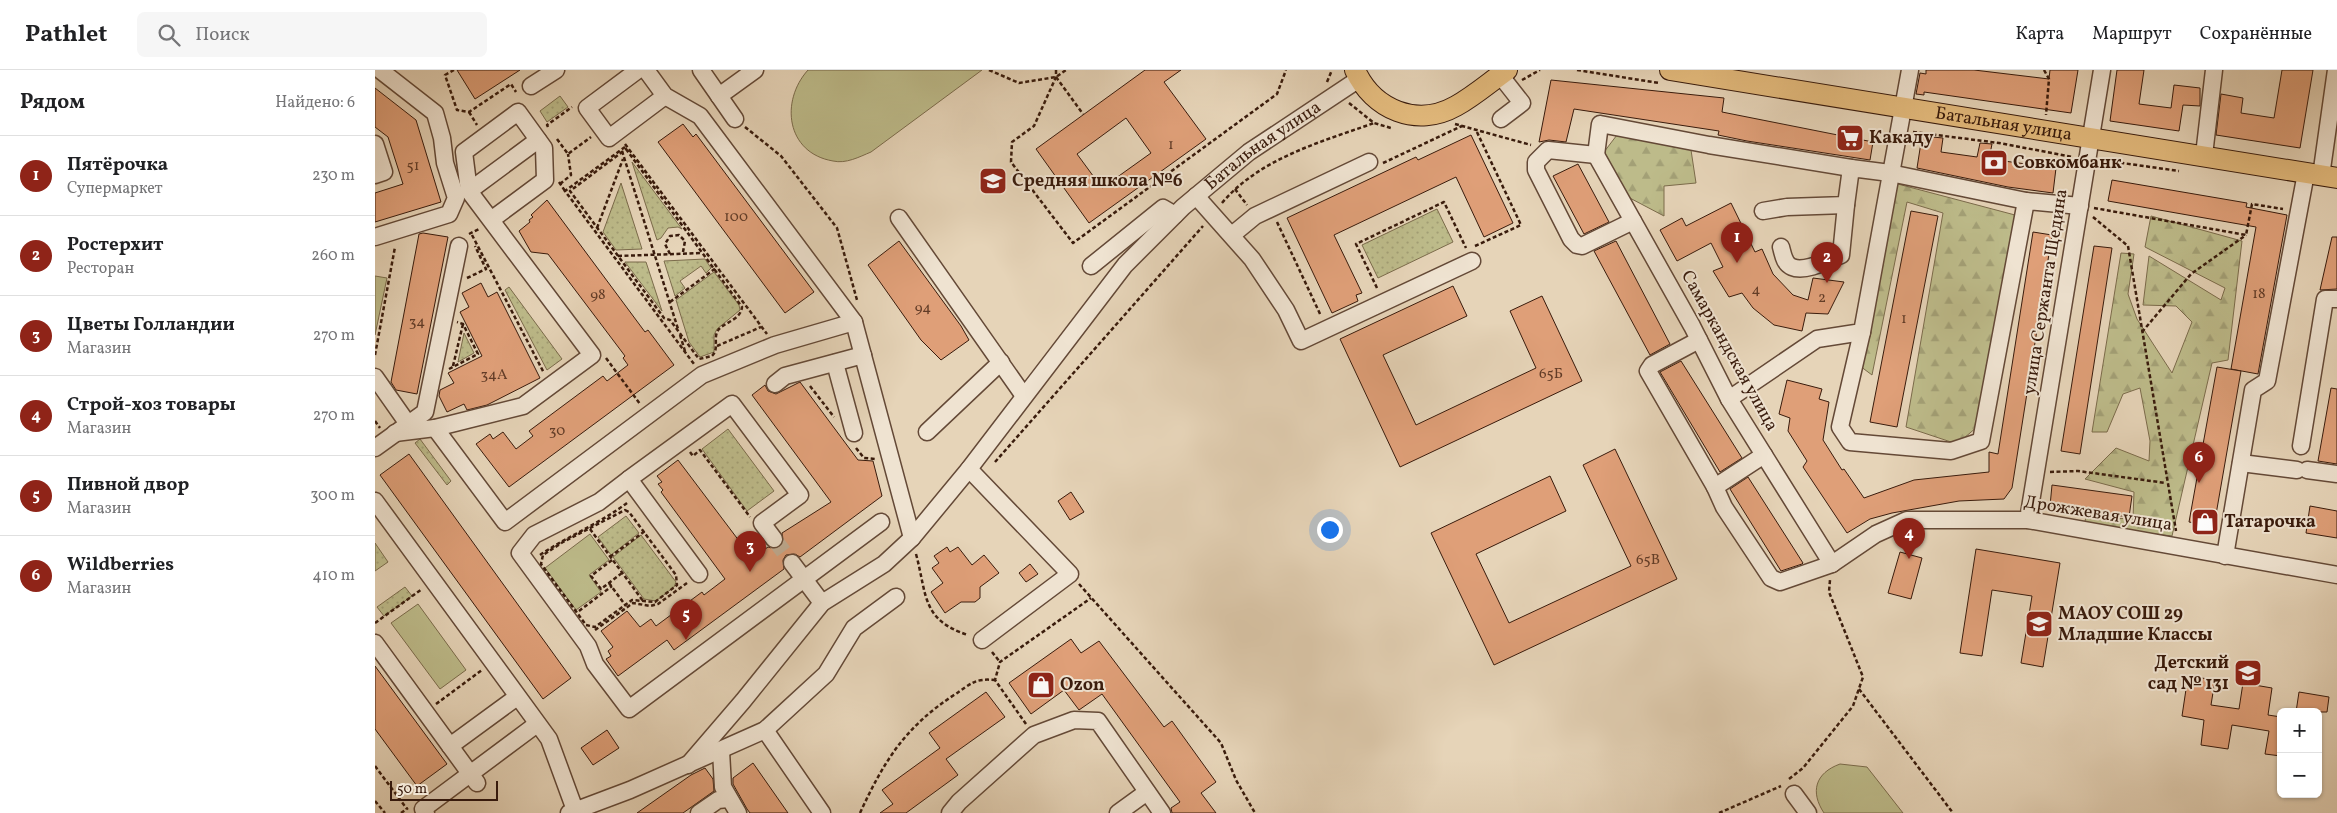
<!DOCTYPE html>
<html lang="ru">
<head>
<meta charset="utf-8">
<style>
	body { margin:0; font-family:Vollkorn,serif; background:#f6f6f6; color:#202124 }
	.controls { position:absolute; right:15px; bottom:15px; display:grid; overflow:hidden; border-radius:8px; box-shadow:0 1px 4px #0004 }
	.controls button { width:45px; height:45px; display:grid; place-items:center; padding:0; border:0; border-bottom:1px solid #e0e0e0; background:#fff; color:#202124; font:25px sans-serif }
	.scale { position:absolute; left:15px; bottom:12px; width:108px; box-sizing:border-box; padding-left:5px; border:2px solid #391b0c; border-top:0; font-size:14px; line-height:18px; white-space:nowrap; color:#391b0c; -webkit-text-stroke:4px #efe3d1; paint-order:stroke }
	.you { position:absolute; left:954px; top:459px; width:18px; height:18px; margin:-12px; border:4px solid #fff; border-radius:50%; background:#1a73e8; box-shadow:0 0 0 8px #1a73e833 }
	.badge { display:grid; place-items:center; width:32px; height:32px; border-radius:50%; background:#8f2418; color:#fff; font-size:16px; font-weight:700 }
	.pin { position:absolute; translate:-50% -41px; filter:drop-shadow(0 1px 2px #0008) }
	.pin::after { content:''; position:absolute; top:26px; width:18px; height:15px; background:inherit; clip-path:polygon(0 0,100% 0,50% 100%) }
	.list { margin:0; padding:0; list-style:none }
	h2 { display:flex; justify-content:space-between; align-items:center; height:65px; margin:0; padding:0 20px; font-size:21px }
	h2 small { font-size:16px; font-weight:400; color:#757577 }
	.list li { display:grid; grid-template-columns:32px 1fr auto; gap:15px; align-items:center; box-sizing:border-box; height:80px; padding:0 20px; border-top:1px solid #e0e0e0 }
	.list b { display:block; font-size:19px; white-space:nowrap }
	.list p { margin:0; font-size:16px; white-space:nowrap; color:#757577 }
	.list em { font-size:16px; font-style:normal; color:#757577 }
	.icon { flex:none; width:28px; height:28px; fill:none; stroke:currentColor; stroke-width:2; stroke-linecap:round; stroke-linejoin:round }
	.map { position:relative; flex:none; width:1962px; height:743px; overflow:hidden }
	header { display:flex; align-items:center; gap:30px; box-sizing:border-box; height:70px; padding:0 25px; background:#fff; border-bottom:1px solid #e0e0e0 }
	header strong { font-size:24px }
	nav { display:flex; gap:28px; margin-inline-start:auto; font-size:18px }
	.search { width:350px; height:45px; background:#f6f6f6; display:flex; align-items:center; gap:12px; box-sizing:border-box; padding:0 18px; border-radius:8px; color:#757577; font-size:19px }
	main { display:flex }
	aside { flex:1; background:#fff }
	.map>svg:first-child { display:block }
	.grass { fill:url(#grass-dots); stroke:#7b6b4b }
	.forest { fill:url(#forest-firs); stroke:#7b6b4b }
	.garden { fill:#bdbb8a; stroke:#7b6b4b }
	.building { fill:#df9f78; stroke:#391b0c; fill-rule:evenodd }
	.lines { fill:none; stroke-linecap:round; stroke-linejoin:round }
	.minor-tunnel { stroke:#c3af96; stroke-width:16; stroke-dasharray:16 8; stroke-linecap:butt }
	.minor-casing { stroke:#644937; stroke-width:19 }
	.major-casing { stroke:#391b0c; stroke-width:22 }
	.path { stroke:#391b0c; stroke-width:2.5; stroke-dasharray:4 2.5; stroke-linecap:butt }
	.minor { stroke:#efe3d1; stroke-width:16 }
	.major { stroke:#e3ba7c; stroke-width:20 }
	.labels { text-anchor:middle; dominant-baseline:central; stroke-width:4; stroke-linejoin:round; paint-order:stroke }
	.number-label { font-size:15px; fill:#623c27 }
	.street-label { font-size:18px; fill:#391b0c; stroke:#efe3d1 }
	.poi-label { font-size:18px; font-weight:bold; fill:#391b0c; stroke:#efe3d1; text-anchor:start }
</style>
</head>
<body>
<header>
<strong>Pathlet</strong>
<div class="search"><svg class="icon" aria-label="search" viewBox="0 0 24 24"><circle cx="10" cy="10" r="6"/><path d="M15 15l6 6"/></svg>Поиск</div>
<nav><a>Карта</a><a>Маршрут</a><a>Сохранённые</a></nav>
</header>
<main>
<aside>
<h2>Рядом<small>Найдено: 6</small></h2>
<ul class="list">
<li><span class="badge">1</span><div><b>Пятёрочка</b><p>Супермаркет</p></div><em>230 m</em></li>
<li><span class="badge">2</span><div><b>Ростерхит</b><p>Ресторан</p></div><em>260 m</em></li>
<li><span class="badge">3</span><div><b>Цветы Голландии</b><p>Магазин</p></div><em>270 m</em></li>
<li><span class="badge">4</span><div><b>Строй-хоз товары</b><p>Магазин</p></div><em>270 m</em></li>
<li><span class="badge">5</span><div><b>Пивной двор</b><p>Магазин</p></div><em>300 m</em></li>
<li><span class="badge">6</span><div><b>Wildberries</b><p>Магазин</p></div><em>410 m</em></li>
</ul>
</aside>
<div class="map">
<svg width="1962" height="743" viewBox="0 0 1962 743">
	<defs>
		<pattern id="grass-dots" width="8" height="8" patternUnits="userSpaceOnUse" patternTransform="scale(1.25)"><rect width="8" height="8" fill="#bdbb8a"/><path d="M2 2h.1M6 6h.1" fill="none" stroke="#a3a076" stroke-width="1.8" stroke-linecap="round"/></pattern>
		<pattern id="forest-firs" width="22" height="20" patternUnits="userSpaceOnUse" patternTransform="scale(1.25)"><rect width="22" height="20" fill="#bdbb8a"/><path d="M5 1l3.5 6h-7zM16 11l3.5 6h-7z" fill="#a3a076"/></pattern>
	</defs>
	<rect width="100%" height="100%" fill="#e6d4b8"/>
	<filter id="stains"><feTurbulence type="fractalNoise" baseFrequency=".004" numOctaves="4"/><feColorMatrix values="0 0 0 0 .2 0 0 0 0 .09 0 0 0 0 .02 0 0 0 .5 -.17"/></filter>
	<radialGradient id="worn" r=".72"><stop offset=".6" stop-color="#630" stop-opacity="0"/><stop offset="1" stop-color="#630" stop-opacity=".3"/></radialGradient>
	<!-- grass -->
	<g class="grass">
		<polygon points="185,26 193,37 172,52 165,41"/>
		<polygon points="257,92 307,159 303,157 293,158 286,168 282,170"/>
		<polygon points="246,113 267,179 241,180 228,162"/>
		<polygon points="1062,139 1078,172 1003,208 987,175"/>
		<polygon points="330,189 336,198 331,203 326,196 305,211 310,218 300,226 289,191"/>
		<polygon points="271,192 287,241 250,192"/>
		<polygon points="339,202 364,235 365,240 342,259 339,265 339,282 325,287 314,272 301,230"/>
		<polygon points="134,217 187,289 172,300 130,220"/>
		<polygon points="89,263 99,283 83,292"/>
		<polygon points="353,359 399,421 372,441 327,379"/>
		<polygon points="45,369 76,411 72,415 40,373"/>
		<polygon points="251,446 264,463 236,485 223,467"/>
		<polygon points="266,465 301,512 299,517 281,531 269,529 238,487"/>
		<polygon points="0,473 13,492 0,501"/>
		<polygon points="30,517 37,526 9,546 2,537"/>
	</g>
	<!-- forest -->
	<g class="forest">
		<polygon points="1245,61 1316,80 1321,113 1289,116 1289,146 1251,126 1229,82"/>
		<polygon points="1519,113 1640,145 1602,357 1582,374 1531,357 1568,143 1532,132 1497,305 1485,296"/>
		<polygon points="1776,146 1867,171 1853,290 1837,293 1797,466 1709,455 1711,447 1758,449 1759,422 1710,409 1741,378 1774,391 1775,371 1765,318 1748,324 1732,362 1717,362 1746,183 1759,184 1753,224 1762,249 1797,303 1817,252 1801,236 1768,235 1774,186 1846,230 1850,218 1770,177"/>
	</g>
	<!-- garden -->
	<g class="garden">
		<path d="M433,0H607L496,82C484,87 471,94 458,91C411,83 405,31 433,0Z"/>
		<polygon points="0,206 12,208 0,265"/>
		<polygon points="215,464 234,490 214,505 226,522 201,540 170,498"/>
		<polygon points="43,534 91,600 65,619 16,553"/>
		<path d="M1465,694L1492,697L1528,743H1449C1435,722 1440,703 1465,694Z"/>
	</g>
	<!-- building -->
	<g class="building">
		<polygon points="82,0 145,0 100,29"/>
		<path d="M770,0H806L789,12L831,69L714,153L661,79ZM751,48L776,83L727,118L702,84Z"/>
		<polygon points="1551,0 1599,0 1674,9 1675,0 1703,0 1696,43 1549,22 1549,25 1541,24 1545,3 1551,4"/>
		<polygon points="1742,0 1769,0 1764,34 1796,38 1799,15 1825,18 1825,36 1808,35 1804,61 1735,51"/>
		<polygon points="1907,0 1938,0 1925,78 1841,65 1846,24 1868,28 1866,43 1899,48"/>
		<polygon points="1176,10 1349,28 1347,42 1498,72 1495,90 1372,71 1343,65 1344,61 1199,39 1191,72 1174,70 1164,72"/>
		<polygon points="0,18 41,50 66,132 0,152 0,123 28,114 13,67 0,57"/>
		<polygon points="308,54 318,67 321,64 439,222 410,243 283,72"/>
		<polygon points="1096,65 1138,153 1109,167 1081,107 959,165 987,223 981,225 983,231 957,243 912,148 1041,87 1043,90"/>
		<polygon points="1547,66 1568,68 1566,82 1602,87 1605,73 1617,74 1614,89 1681,98 1678,123 1633,117 1542,98"/>
		<polygon points="1203,94 1234,152 1209,164 1178,106"/>
		<polygon points="1737,110 1872,133 1871,137 1912,145 1883,304 1856,299 1881,157 1733,131"/>
		<polygon points="172,130 270,262 273,260 299,295 134,417 101,374 115,364 118,369 128,362 141,379 158,366 154,361 228,306 232,311 253,295 248,288 250,286 173,184 156,182 144,161 155,152 154,150 158,147 156,145"/>
		<polygon points="1356,133 1380,182 1387,179 1398,204 1418,225 1433,230 1438,208 1469,212 1453,244 1431,243 1427,261 1399,255 1378,238 1367,223 1354,227 1338,201 1348,197 1336,173 1302,191 1285,160 1307,148 1311,156"/>
		<polygon points="1536,141 1563,146 1522,357 1495,352"/>
		<polygon points="1658,162 1677,165 1637,418 1629,429 1584,431 1517,443 1495,449 1472,463 1428,397 1432,391 1413,361 1415,348 1404,344 1412,310 1447,319 1444,329 1454,332 1448,370 1467,400 1469,399 1489,428 1539,410 1614,402 1614,382 1623,384"/>
		<polygon points="48,163 73,167 42,324 21,320 16,312 44,164"/>
		<polygon points="1957,167 1962,167 1962,219 1945,220"/>
		<polygon points="524,171 586,256 594,270 566,290 546,270 493,195"/>
		<polygon points="1241,171 1295,274 1275,285 1219,181"/>
		<polygon points="1719,176 1737,178 1705,384 1686,381"/>
		<polygon points="106,213 113,227 122,222 165,308 112,335 92,340 89,334 72,342 64,326 65,320 79,313 73,303 107,286 85,242 94,237 87,223"/>
		<polygon points="1078,216 1092,246 1008,285 1041,355 1161,298 1135,241 1167,226 1207,311 1025,397 965,269"/>
		<polygon points="1306,291 1367,388 1345,402 1285,302"/>
		<polygon points="1842,297 1866,301 1839,456 1814,452"/>
		<polygon points="425,312 483,390 498,391 507,426 425,487 420,484 411,485 408,490 409,499 299,580 292,570 243,606 231,589 236,586 233,581 238,577 226,561 252,541 265,557 276,549 281,556 327,522 329,525 350,509 286,422 288,420 283,414 287,412 282,406 303,390 377,488 393,477 400,479 405,477 408,472 407,463 456,432 377,325 390,315 393,321 401,324"/>
		<polygon points="1956,318 1962,319 1962,394 1943,391"/>
		<polygon points="1240,379 1302,509 1119,595 1056,463 1175,406 1191,441 1101,484 1134,553 1256,496 1208,395"/>
		<polygon points="34,384 196,608 168,629 5,405"/>
		<polygon points="1373,407 1428,493 1427,494 1406,501 1355,419"/>
		<polygon points="1677,415 1757,426 1754,447 1675,436"/>
		<polygon points="696,422 709,442 695,450 683,431"/>
		<polygon points="1935,436 1962,441 1962,468 1931,463"/>
		<polygon points="572,477 575,482 583,477 597,495 609,485 624,503 605,517 605,528 600,532 586,532 570,543 556,522 568,513 557,498 564,493 559,486"/>
		<polygon points="1601,479 1685,493 1668,597 1646,593 1657,526 1617,520 1607,586 1585,583"/>
		<polygon points="1525,482 1547,488 1536,529 1513,523"/>
		<polygon points="655,494 663,504 651,512 644,503"/>
		<polygon points="696,569 706,583 724,571 789,657 797,651 841,712 826,723 841,743 797,743 796,738 805,732 727,624 704,640 689,620 656,644 634,613"/>
		<polygon points="0,596 72,694 42,716 0,659"/>
		<polygon points="1813,606 1840,610 1836,635 1864,639 1868,613 1897,618 1893,645 1906,647 1906,686 1890,684 1894,661 1857,655 1853,679 1826,675 1829,650 1807,646"/>
		<polygon points="611,622 630,647 571,689 583,705 531,743 505,743 518,734 507,720 565,678 554,663"/>
		<polygon points="1924,622 1954,627 1952,642 1921,642"/>
		<polygon points="232,660 244,678 218,695 206,678"/>
		<polygon points="378,693 413,743 375,743 372,739 358,714 358,708"/>
		<polygon points="330,698 338,709 339,721 308,743 262,743 316,705"/>
	</g>
	<g class="lines">
		<!-- minor-tunnel -->
		<polyline class="minor-tunnel" points="399,469 417,493"/>
		<defs>
			<g id="minor">
				<polyline points="263,0 212,38 234,68 290,26"/>
				<polyline points="271,0 290,26 325,46 479,252 537,468"/>
				<polyline points="326,0 360,49"/>
				<polyline points="1125,5 1147,33 1126,49"/>
				<polyline points="156,16 181,0"/>
				<polyline points="344,26 380,0"/>
				<polyline points="0,74 9,102 0,105"/>
				<polyline points="1221,85 1317,256 1354,329 1457,494"/>
				<polyline points="1221,85 1225,54 1334,75 1476,98"/>
				<polyline points="1221,85 1173,80 1161,92 1161,100 1196,169 1202,175 1207,176 1258,151"/>
				<polyline points="1829,85 1839,0"/>
				<polyline points="1946,106 1961,0"/>
				<polyline points="94,121 163,70"/>
				<polyline points="821,126 877,189 911,240 926,271 1097,191"/>
				<polyline points="1388,141 1412,137 1471,135 1476,98 1515,103 1651,131"/>
				<polyline points="524,148 649,326"/>
				<polyline points="857,165 880,146 994,92"/>
				<polyline points="0,167 74,144 81,128 70,93 67,68 60,43 5,0"/>
				<path d="M1406,177C1408,184 1409,194 1417,197C1430,203 1454,190 1466,185L1471,135"/>
				<polyline points="716,196 788,138 800,145"/>
				<polyline points="1487,262 1465,357 1475,372 1576,381 1606,371 1651,131 1705,136"/>
				<polyline points="1324,270 1277,295 1273,301 1340,417"/>
				<polyline points="460,293 479,363"/>
				<polyline points="0,307 33,354"/>
				<polyline points="400,314 410,306 488,285"/>
				<polyline points="1354,329 1442,269 1487,262 1535,0"/>
				<polyline points="60,358 130,452 327,305 400,275 479,252"/>
				<polyline points="552,362 626,292"/>
				<polyline points="20,363 60,358 148,336 217,285 94,121 89,82 143,42 169,78 170,110 116,150"/>
				<polyline points="1926,376 1950,229 1962,229"/>
				<polyline points="0,378 50,342 84,176"/>
				<polyline points="1389,385 1340,417 1349,437 1396,508 1405,512 1457,494 1501,464 1532,450 1653,450 1962,505"/>
				<polyline points="1866,393 1922,400"/>
				<polyline points="594,399 695,504 607,570"/>
				<polyline points="1932,400 1962,404"/>
				<polyline points="254,409 224,432 159,465 145,483 213,576 220,594 254,639 506,452"/>
				<polyline points="0,431 174,669 200,740"/>
				<polyline points="1653,450 1727,0"/>
				<polyline points="1850,486 1878,320 1892,311 1931,103"/>
				<polyline points="417,493 447,533"/>
				<polyline points="324,504 254,409 357,334 425,425 387,453 399,469"/>
				<polyline points="0,573 102,713"/>
				<polyline points="390,660 447,743"/>
				<polyline points="75,676 142,627"/>
				<polyline points="346,681 348,717 363,743"/>
				<path id="s1" d="M313,695L368,631L447,533L509,494L537,468L594,399L750,195L808,137L874,82L984,9"/>
				<polyline points="1419,724 1433,743"/>
				<polyline points="51,743 48,739 162,654"/>
				<polyline points="194,743 255,720 390,660 451,604 479,558 521,527"/>
				<polyline points="324,743 343,730 353,729"/>
				<polyline points="575,743 584,732 659,665 699,650 723,651 787,743"/>
				<polyline points="743,743 772,722"/>
			</g>
			<g id="major">
				<path d="M980,0C998,40 1042,58 1081,36C1099,26 1115,12 1132,0"/>
				<path id="s2" d="M1295,0L1962,108"/>
			</g>
		</defs>
		<!-- minor casing -->
		<use href="#minor" class="minor-casing"/>
		<!-- major casing -->
		<use href="#major" class="major-casing"/>
		<!-- path -->
		<g class="path">
			<polyline points="79,0 70,5 82,40 94,42 136,14 141,22"/>
			<polyline points="614,0 644,13 681,7 691,0"/>
			<polyline points="681,0 681,7 659,56 637,72 636,92 698,173 902,24 911,0"/>
			<polyline points="1202,0 1284,13"/>
			<polyline points="1669,0 1674,9 1671,45"/>
			<polyline points="681,7 708,44"/>
			<polyline points="1147,10 1165,0"/>
			<polyline points="952,12 957,0"/>
			<polyline points="974,33 999,53 1016,58"/>
			<polyline points="94,42 102,55"/>
			<polyline points="1080,54 1156,75"/>
			<polyline points="173,57 172,55 197,37"/>
			<polyline points="370,57 406,86 462,158 482,230"/>
			<polyline points="1538,62 1624,73 1698,87"/>
			<polyline points="182,69 193,84 216,67"/>
			<polyline points="250,74 392,264"/>
			<polyline points="250,77 190,121 319,294"/>
			<path d="M251,79L367,237C366,249 351,252 344,259C337,267 345,278 337,286L324,289L295,250L289,248L195,121Z"/>
			<polyline points="247,81 303,259"/>
			<polyline points="1726,90 1804,101"/>
			<polyline points="1008,93 1087,56"/>
			<polyline points="184,112 190,121"/>
			<polyline points="185,114 196,105 193,84"/>
			<polyline points="860,119 872,135"/>
			<path d="M847,133C885,88 946,72 999,53"/>
			<polyline points="1719,138 1871,165 1877,134 1908,139"/>
			<polyline points="1718,147 1753,176 1801,461"/>
			<polyline points="902,152 946,246"/>
			<polyline points="222,158 248,89"/>
			<polyline points="94,164 104,159"/>
			<polyline points="97,165 169,303"/>
			<polyline points="1100,176 1146,155 1101,60"/>
			<polyline points="295,184 290,174 295,166 304,165 310,171 308,182"/>
			<polyline points="243,186 327,183"/>
			<polyline points="92,208 111,199 100,176"/>
			<polyline points="1002,218 981,174 1069,132 1091,178"/>
			<polyline points="295,232 341,198"/>
			<polyline points="1767,262 1816,204 1871,165"/>
			<polyline points="305,265 310,281"/>
			<polyline points="342,276 386,257"/>
			<polyline points="0,285 20,177"/>
			<polyline points="231,288 265,334"/>
			<polyline points="78,296 88,254"/>
			<polyline points="74,299 103,284 88,254 82,252"/>
			<polyline points="435,316 459,347"/>
			<polyline points="0,351 5,358"/>
			<polyline points="481,378 489,388 501,389"/>
			<polyline points="315,382 318,386 325,380 375,447"/>
			<polyline points="620,392 828,156"/>
			<polyline points="1675,402 1703,401 1791,413"/>
			<polygon points="250,440 254,442 301,505 302,515 280,532 257,530 220,557 211,555 166,494 168,485 188,472"/>
			<polyline points="215,459 268,531"/>
			<path d="M541,484C552,524 546,550 593,565"/>
			<path d="M165,485C193,466 224,454 252,433"/>
			<polyline points="235,487 270,461"/>
			<polyline points="237,490 216,506 226,519 247,503"/>
			<polyline points="234,513 251,536"/>
			<polyline points="704,514 846,673 861,710 880,743"/>
			<polyline points="204,541 237,516"/>
			<polyline points="0,553 47,519"/>
			<polyline points="220,560 258,533 275,536 283,534 312,513"/>
			<polyline points="617,582 625,592"/>
			<polyline points="1484,619 1578,743"/>
			<polyline points="61,634 107,600"/>
			<polyline points="651,654 620,610 625,592 716,528"/>
			<polyline points="0,696 32,739"/>
			<polyline points="1414,709 1428,698 1478,636 1488,607 1454,522 1455,510"/>
			<polyline points="0,731 10,743"/>
			<polyline points="26,743 33,738"/>
			<path d="M485,743C509,691 530,657 579,625C596,614 599,608 620,610"/>
			<polyline points="1344,743 1406,716"/>
		</g>
		<!-- minor -->
		<use href="#minor" class="minor"/>
		<!-- major -->
		<use href="#major" class="major"/>
	</g>
	<!-- icons -->
	<defs>
		<symbol id="supermarket-square" viewBox="-11 -11 22 22"><rect x="-9" y="-9" width="18" height="18" rx="4" fill="#8f2418" stroke="#efe3d1"/><path d="M-6-5.5h2.5l.6 2H6L4.5 2H-2.5L-4.4-4H-6ZM-1.5 3.2a1.3 1.3 0 1 0 .1 0ZM3 3.2a1.3 1.3 0 1 0 .1 0Z" fill="#fff"/></symbol>
		<symbol id="bank-square" viewBox="-11 -11 22 22"><rect x="-9" y="-9" width="18" height="18" rx="4" fill="#8f2418" stroke="#efe3d1"/><path d="M-6-4H6V4H-6ZM0-2.3a2.3 2.3 0 1 0 0 4.6a2.3 2.3 0 1 0 0-4.6Z" fill="#fff"/></symbol>
		<symbol id="school-square" viewBox="-11 -11 22 22"><rect x="-9" y="-9" width="18" height="18" rx="4" fill="#8f2418" stroke="#efe3d1"/><path d="M0-5L7-2L0 1L-7-2ZM-4 1L0 2.5L4 1V4Q0 6-4 4Z" fill="#fff"/></symbol>
		<symbol id="shop-square" viewBox="-11 -11 22 22"><rect x="-9" y="-9" width="18" height="18" rx="4" fill="#8f2418" stroke="#efe3d1"/><path d="M-5-2.5h2.3a2.7 3.5 0 0 1 5.4 0H5L5.5 6h-11ZM-1.5-2.5h3a1.5 2.3 0 0 0-3 0Z" fill="#fff"/></symbol>
	</defs>
	<g fill-rule="evenodd">
		<use href="#supermarket-square" x="1459" y="52" width="32" height="32"/>
		<use href="#bank-square" x="1603" y="77" width="32" height="32"/>
		<use href="#school-square" x="602" y="95" width="32" height="32"/>
		<use href="#shop-square" x="1814" y="436" width="32" height="32"/>
		<use href="#school-square" x="1648" y="538" width="32" height="32"/>
		<use href="#school-square" x="1857" y="587" width="32" height="32"/>
		<use href="#shop-square" x="650" y="599" width="32" height="32"/>
	</g>
	<g class="labels">
		<!-- number labels -->
		<g class="number-label">
			<text x="796" y="75">1</text>
			<text x="38" y="96">51</text>
			<text x="361" y="147">100</text>
			<text x="1381" y="220">4</text>
			<text x="1884" y="224">18</text>
			<text x="223" y="225">98</text>
			<text x="1447" y="228">2</text>
			<text x="548" y="238">94</text>
			<text x="1529" y="249">1</text>
			<text x="42" y="252">34</text>
			<text x="1176" y="304">65Б</text>
			<text x="119" y="305">34А</text>
			<text x="182" y="361">30</text>
			<text x="1273" y="490">65В</text>
		</g>
		<!-- street labels -->
		<g class="street-label">
			<text stroke="none"><textPath href="#s2" startOffset="338">Батальная улица</textPath></text>
			<text stroke="none"><textPath href="#s1" startOffset="851">Батальная улица</textPath></text>
			<text transform="translate(1671 222) rotate(-81)">улица Сержанта Щедина</text>
			<text transform="translate(1354 281) rotate(61)">Самаркандская улица</text>
			<text transform="translate(1723 444) rotate(9)">Дрожжевая улица</text>
		</g>
		<!-- poi labels -->
		<g class="poi-label">
			<text x="1494" y="68">Какаду</text>
			<text x="1638" y="93">Совкомбанк</text>
			<text x="637" y="111">Средняя школа №6</text>
			<text x="1849" y="452">Татарочка</text>
			<text x="1683" y="544">МАОУ СОШ 29<tspan x="1683" dy="21">Младшие Классы</tspan></text>
			<text x="1854" y="593" text-anchor="end">Детский<tspan x="1854" dy="21">сад № 131</tspan></text>
			<text x="685" y="615">Ozon</text>
		</g>
	</g>
	<rect width="100%" height="100%" filter="url(#stains)"/>
	<rect width="100%" height="100%" fill="url(#worn)"/>
</svg>
<div class="controls">
<button>+</button>
<button>−</button>
</div>
<div class="scale">50 m</div>
<div class="you"></div>
<div class="pin badge" style="left:1362px;top:193px">1</div>
<div class="pin badge" style="left:1452px;top:213px">2</div>
<div class="pin badge" style="left:375px;top:502px">3</div>
<div class="pin badge" style="left:1534px;top:489px">4</div>
<div class="pin badge" style="left:311px;top:570px">5</div>
<div class="pin badge" style="left:1824px;top:413px">6</div>
</div>
</main>
</body>
</html>
